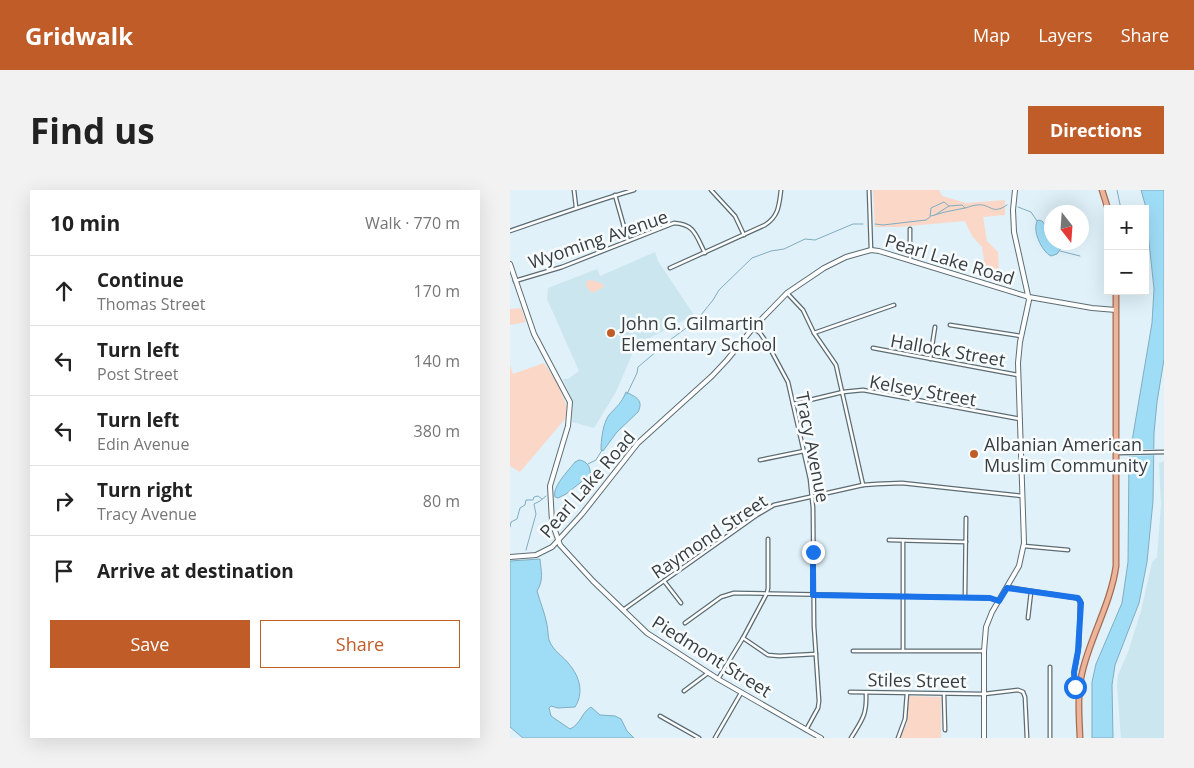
<!DOCTYPE html>
<html lang="en">
<head>
<meta charset="utf-8">
<style>
	body { margin:0; font-family:"Open Sans",sans-serif; background:#f2f2f2; color:#222 }
	.controls { position:absolute; right:15px; top:15px; display:grid; overflow:hidden; border-radius:0px; box-shadow:0 5px 20px #0002 }
	.controls button { width:45px; height:45px; display:grid; place-items:center; padding:0; border:0; border-bottom:1px solid #e0e0e0; background:#fff; color:#222; font:25px sans-serif }
	.compass { position:absolute; left:534px; top:15px; width:45px; height:45px; border-radius:50%; background:#fff; box-shadow:0 5px 20px #0002; rotate:163deg }
	.stop { position:absolute; width:15px; height:15px; margin:-11px; border:4px solid #1a73e8; border-radius:50%; background:#fff }
	.stop.end { background:#1a73e8; border-color:#fff; box-shadow:0 1px 5px #0008 }
	.list { margin:0; padding:0; list-style:none }
	h2 { display:flex; justify-content:space-between; align-items:center; height:65px; margin:0; padding:0 20px; font-size:21px }
	h2 small { font-size:16px; font-weight:400; color:#767676 }
	.list li { display:grid; grid-template-columns:32px 1fr auto; gap:15px; align-items:center; box-sizing:border-box; height:70px; padding:0 20px; border-top:1px solid #e0e0e0 }
	.list b { display:block; font-size:19px; white-space:nowrap }
	.list p { margin:0; font-size:16px; white-space:nowrap; color:#767676 }
	.list em { font-size:16px; font-style:normal; color:#767676 }
	.actions { display:flex; gap:10px; padding:15px 20px }
	.actions a { flex:1; padding:11px 0; border:1px solid #c05c28; border-radius:0px; text-align:center; font-size:18px; color:#c05c28 }
	.actions .main { background:#c05c28; color:#fff }
	.icon { flex:none; width:28px; height:28px; fill:none; stroke:currentColor; stroke-width:2; stroke-linecap:round; stroke-linejoin:round }
	.map { position:relative; flex:none; width:654px; height:548px; overflow:hidden; border-radius:0px }
	header { display:flex; align-items:center; gap:30px; box-sizing:border-box; height:70px; padding:0 25px; background:#c05c28; color:#fff }
	header strong { font-size:24px }
	nav { display:flex; gap:28px; margin-inline-start:auto; font-size:18px }
	.intro { display:flex; align-items:center; justify-content:space-between; box-sizing:border-box; height:120px; padding:0 30px }
	h1 { margin:0; font-size:35px }
	.button { padding:12px 22px; border-radius:0px; background:#c05c28; color:#fff; font-size:18px; font-weight:700 }
	main { display:flex; gap:30px; padding:0 30px }
	aside { flex:1; background:#fff; border-radius:0px; box-shadow:0 5px 20px #0002 }
	.map>svg:first-child { display:block }
	.built { fill:#cce6f0 }
	.green { fill:#fbd7c7 }
	.water { fill:#9fddf7; stroke:#80adc0 }
	.pier { fill:#e0f1f9 }
	.lines { fill:none; stroke-linecap:round; stroke-linejoin:round }
	.stream { stroke:#80adc0; stroke-width:1 }
	.street-casing { stroke:#5d6c73; stroke-width:5 }
	.secondary-casing { stroke:#5d6c73; stroke-width:6 }
	.primary-casing { stroke:#a56c51; stroke-width:7 }
	.street { stroke:#fff; stroke-width:2.5 }
	.secondary { stroke:#fff; stroke-width:4 }
	.primary { stroke:#ecb59b; stroke-width:4.5 }
	.route { stroke:#1a73e8; stroke-width:6 }
	.poi-dot { fill:#c05c28; stroke:#f8fcfd; stroke-width:2 }
	.labels { text-anchor:middle; dominant-baseline:central; stroke-width:5; stroke-linejoin:round; paint-order:stroke }
	.street-label { font-size:18px; fill:#373e41; stroke:#f8fcfd }
	.poi-label { font-size:18px; fill:#373e41; stroke:#f8fcfd; text-anchor:start }
</style>
</head>
<body>
<header>
<strong>Gridwalk</strong>
<nav><a>Map</a><a>Layers</a><a>Share</a></nav>
</header>
<div class="intro"><h1>Find us</h1><a class="button">Directions</a></div>
<main>
<aside>
<h2>10 min<small>Walk · 770 m</small></h2>
<ul class="list">
<li><svg class="icon" aria-label="ahead" viewBox="0 0 24 24"><path d="M12 20V5M6 11l6-6 6 6"/></svg><div><b>Continue</b><p>Thomas Street</p></div><em>170 m</em></li>
<li><svg class="icon" aria-label="left" viewBox="0 0 24 24"><path d="M17 20v-9H6M10 6l-5 5 5 5"/></svg><div><b>Turn left</b><p>Post Street</p></div><em>140 m</em></li>
<li><svg class="icon" aria-label="left" viewBox="0 0 24 24"><path d="M17 20v-9H6M10 6l-5 5 5 5"/></svg><div><b>Turn left</b><p>Edin Avenue</p></div><em>380 m</em></li>
<li><svg class="icon" aria-label="right" viewBox="0 0 24 24"><path d="M7 20v-9h11M14 6l5 5-5 5"/></svg><div><b>Turn right</b><p>Tracy Avenue</p></div><em>80 m</em></li>
<li><svg class="icon" aria-label="arrive" viewBox="0 0 24 24"><path d="M6 21V4h12l-3 4 3 4H6"/></svg><div><b>Arrive at destination</b></div></li>
</ul>
<div class="actions"><a class="main">Save</a><a>Share</a></div>
</aside>
<div class="map">
<svg width="654" height="548" viewBox="0 0 654 548">
	<rect width="100%" height="100%" fill="#e0f1f9"/>
	<!-- built -->
	<g class="built">
		<polygon points="145,62 148,71 184,125 126,155 106,202 84,238 62,232 62,210 53,189 58,189 69,181 37,109 38,98 87,79 90,86"/>
		<polygon points="654,271 654,548 611,548 607,496 608,485 618,462 631,421 642,372 647,367 651,315 649,273"/>
	</g>
	<!-- green -->
	<g class="green">
		<polygon points="363,0 429,0 432,6 456,13 495,10 495,25 473,27 477,51 488,62 489,82 476,83 472,57 462,46 455,31 389,37 365,37"/>
		<polygon points="81,90 91,93 94,97 82,103 76,96 77,91"/>
		<polygon points="11,118 16,132 0,135 0,119"/>
		<polygon points="34,173 48,194 57,217 55,229 10,282 0,276 0,175 3,184"/>
		<polygon points="399,506 431,507 431,548 390,548 397,533"/>
	</g>
	<!-- water -->
	<g class="water">
		<polygon points="631,0 654,0 654,169 647,212 644,243 643,311 637,372 629,413 605,475 602,495 603,548 582,548 582,492 586,474 612,413 618,372 619,269 642,133 644,99 635,14"/>
		<path d="M528,30L532,31L541,42L542,52L550,53L551,58L547,64L541,66C532,62 521,39 528,30Z"/>
		<path d="M116,202C126,207 134,210 128,222L107,242L93,261L91,260C91,250 93,233 99,225C107,216 111,214 116,202Z"/>
		<path d="M69,270C77,271 81,277 80,285L56,304L48,308L45,307C42,297 58,281 65,272Z"/>
		<path d="M30,369C31,381 34,390 27,401C30,412 35,423 37,435C38,440 38,446 39,450C43,461 53,466 59,474C70,487 74,503 65,517L48,518L41,516L39,518L41,526L60,539C70,535 72,522 81,517L90,525L105,526L111,529L117,541L124,548H13L0,537V371Z"/>
	</g>
	<!-- pier -->
	<polygon class="pier" points="618,259 646,259 646,265 617,266"/>
	<g class="lines">
		<!-- stream -->
		<g class="stream">
			<polyline points="607,0 611,19"/>
			<polyline points="508,17 521,22 527,31"/>
			<polyline points="425,25 439,16"/>
			<polyline points="421,26 435,22 455,18"/>
			<path d="M365,34L373,35L416,30L420,27L421,18L434,12L439,16L452,15L455,18C459,17 463,15 467,15C481,13 481,26 497,15"/>
			<polyline points="550,61 570,66"/>
			<polyline points="117,204 127,183 128,177 160,150 187,130 203,110 209,100 242,68 261,61 274,59 295,49 305,50 343,34 353,34"/>
			<polyline points="78,274 86,270 92,260"/>
			<polyline points="0,337 1,332 7,329 10,318 15,315 16,310 23,310 24,307 28,306 32,309"/>
			<polyline points="16,360 26,324 24,314 30,311 36,306"/>
		</g>
		<defs>
			<g id="street">
				<polyline points="64,0 66,17"/>
				<polyline points="201,0 225,26 234,45"/>
				<polyline points="359,0 361,60"/>
				<polyline points="105,5 118,51"/>
				<polyline points="400,39 400,70"/>
				<path d="M0,41C41,27 82,12 124,0"/>
				<path d="M160,78L255,35C269,26 269,15 271,0"/>
				<path d="M5,91L52,77L164,33C185,34 186,46 195,63"/>
				<polyline points="277,103 293,120 304,143 326,175 353,295"/>
				<polyline points="440,135 511,146"/>
				<polyline points="243,138 250,143 257,153 278,192 300,289 303,318 304,436 309,511 308,518 296,540"/>
				<polyline points="304,143 384,115"/>
				<polyline points="363,158 508,185"/>
				<polyline points="420,169 425,137"/>
				<polyline points="283,214 333,202 353,200 510,229"/>
				<polyline points="607,263 654,262"/>
				<polyline points="250,270 294,261"/>
				<polyline points="379,350 456,352"/>
				<polyline points="514,356 558,360"/>
				<polyline points="154,391 171,413"/>
				<polyline points="497,397 566,408 570,410 569,456 564,484 565,497 570,500"/>
				<polyline points="455,407 456,328"/>
				<polyline points="113,420 247,325 264,315 353,295 367,294 392,293 512,306"/>
				<polyline points="518,428 521,402"/>
				<polyline points="175,433 211,407 224,403 480,408 489,411"/>
				<polyline points="233,448 258,465 269,466 306,464"/>
				<polyline points="393,460 393,351"/>
				<polyline points="343,461 474,461"/>
				<polyline points="208,489 233,448 257,403 258,398 258,349"/>
				<polyline points="174,501 198,483"/>
				<polyline points="340,502 474,504 508,500 513,502 515,507 517,548"/>
				<polyline points="434,504 435,540"/>
				<polyline points="150,526 189,548"/>
				<polyline points="205,548 231,503"/>
				<path d="M341,548C352,530 357,525 356,503"/>
				<polyline points="388,548 395,529 397,503"/>
				<polyline points="540,548 540,477"/>
			</g>
			<g id="secondary">
				<polyline points="0,74 24,144 60,212 58,236 40,296 42,332 50,355 83,391 137,443 208,489 311,548"/>
				<polyline points="0,367 26,365 42,357 72,324 128,253 202,186 217,170 243,138 277,103 314,78 336,67 361,60 369,61 519,107 582,118 606,120"/>
				<polyline points="474,548 474,461 476,437 482,422 509,376 514,353 508,173 510,152 519,110 504,42 503,20 505,0"/>
			</g>
			<g id="primary">
				<polyline points="592,0 598,19"/>
				<path d="M570,548C569,525 567,501 573,479C582,444 601,412 606,376V101"/>
			</g>
		</defs>
		<!-- street casing -->
		<use href="#street" class="street-casing"/>
		<!-- secondary casing -->
		<use href="#secondary" class="secondary-casing"/>
		<!-- primary casing -->
		<use href="#primary" class="primary-casing"/>
		<!-- street -->
		<use href="#street" class="street"/>
		<!-- secondary -->
		<use href="#secondary" class="secondary"/>
		<!-- primary -->
		<use href="#primary" class="primary"/>
	</g>
	<g class="lines">
		<!-- route -->
		<polyline class="route" points="303,362 303,405 480,408 489,411 497,398 568,408 571,413 568,461 564,482 565,497"/>
	</g>
	<!-- markers -->
	<g class="poi-dot">
		<circle cx="101" cy="143" r="5"/>
		<circle cx="464" cy="264" r="5"/>
	</g>
	<g class="labels">
		<!-- street labels -->
		<g class="street-label">
			<text transform="translate(88 49) rotate(-19)">Wyoming Avenue</text>
			<text transform="translate(440 69) rotate(17)">Pearl Lake Road</text>
			<text transform="translate(438 160) rotate(10)">Hallock Street</text>
			<text transform="translate(413 200) rotate(10)">Kelsey Street</text>
			<text transform="translate(303 257) rotate(79)">Tracy Avenue</text>
			<text transform="translate(77 294) rotate(-49)">Pearl Lake Road</text>
			<text transform="translate(199 346) rotate(-34)">Raymond Street</text>
			<text transform="translate(202 466) rotate(32)">Piedmont Street</text>
			<text transform="translate(407 490) rotate(1)">Stiles Street</text>
		</g>
		<!-- poi labels -->
		<g class="poi-label">
			<text x="111" y="133">John G. Gilmartin<tspan x="111" dy="21">Elementary School</tspan></text>
			<text x="474" y="254">Albanian American<tspan x="474" dy="21">Muslim Community</tspan></text>
		</g>
	</g>
</svg>
<div class="controls">
<button>+</button>
<button>−</button>
</div>
<svg class="compass" viewBox="-18 -18 36 36"><path d="M0-13l5 13h-10z" fill="#e53935"/><path d="M0 13l5-13h-10z" fill="#767676"/></svg>
<div class="stop" style="left:565px;top:497px"></div>
<div class="stop end" style="left:303px;top:362px"></div>
</div>
</main>
</body>
</html>
